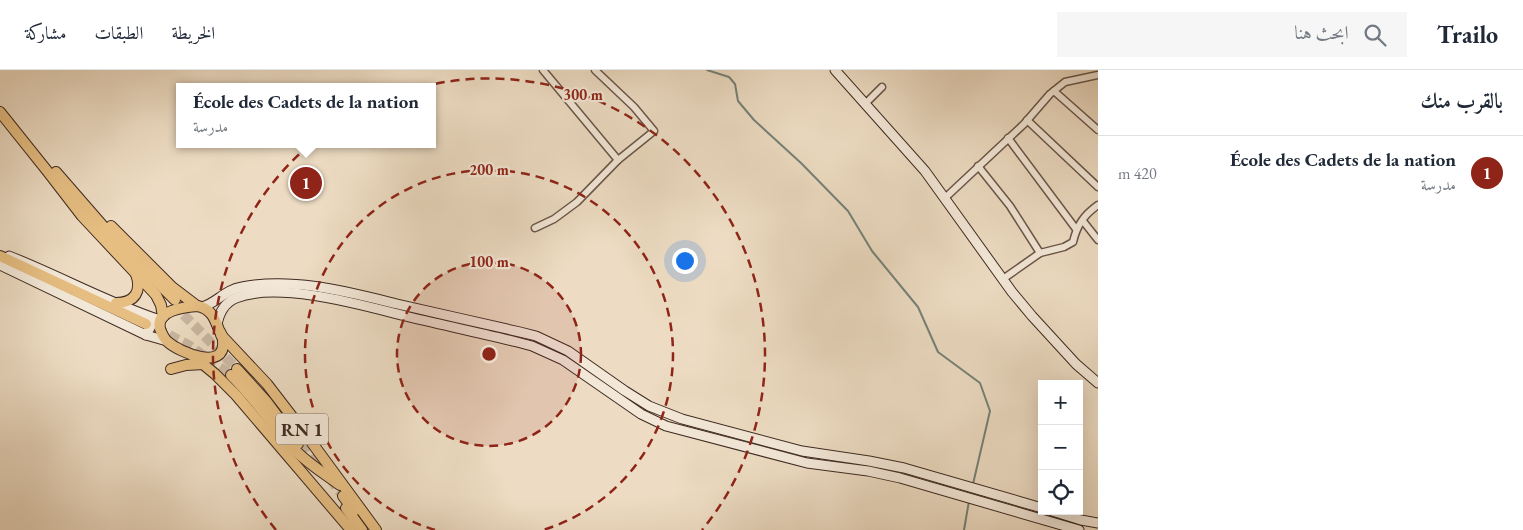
<!DOCTYPE html>
<html lang="ar">
<head>
<meta charset="utf-8">
<style>
	body { margin:0; font-family:"EB Garamond",Amiri,serif; background:#f6f6f7; color:#1f2937; direction:rtl }
	.controls { position:absolute; right:15px; bottom:15px; display:grid; overflow:hidden; border-radius:0px; box-shadow:0 5px 20px #0002 }
	.controls button { width:45px; height:45px; display:grid; place-items:center; padding:0; border:0; border-bottom:1px solid #e0e1e3; background:#fff; color:#1f2937; font:25px sans-serif }
	.you { position:absolute; left:684px; top:190px; width:18px; height:18px; margin:-12px; border:4px solid #fff; border-radius:50%; background:#1a73e8; box-shadow:0 0 0 8px #1a73e833 }
	.badge { display:grid; place-items:center; width:32px; height:32px; border-radius:50%; background:#8f2418; color:#fff; font-size:16px; font-weight:700 }
	.pin { position:absolute; translate:-50% -50%; border:2px solid #fff; box-shadow:0 1px 5px #0006 }
	.popup { position:absolute; left:176px; top:13px; width:260px; height:65px; box-sizing:border-box; display:grid; place-content:center; border-radius:0px; background:#fff; filter:drop-shadow(0 1px 4px #0005); font-size:16px; white-space:nowrap; color:#747a83 }
	.popup b { font-size:19px; color:#1f2937 }
	.popup::after { content:''; position:absolute; left:50%; top:100%; margin-left:-10px; border:10px solid transparent; border-top-color:#fff }
	.list { margin:0; padding:0; list-style:none }
	h2 { display:flex; justify-content:space-between; align-items:center; height:65px; margin:0; padding:0 20px; font-size:21px }
	h2 small { font-size:16px; font-weight:400; color:#747a83 }
	.list li { display:grid; grid-template-columns:32px 1fr auto; gap:15px; align-items:center; box-sizing:border-box; height:75px; padding:0 20px; border-top:1px solid #e0e1e3 }
	.list b { display:block; font-size:19px; white-space:nowrap }
	.list p { margin:0; font-size:16px; white-space:nowrap; color:#747a83 }
	.list em { font-size:16px; font-style:normal; color:#747a83 }
	.icon { flex:none; width:28px; height:28px; fill:none; stroke:currentColor; stroke-width:2; stroke-linecap:round; stroke-linejoin:round }
	.map { position:relative; flex:none; width:1098px; height:460px; overflow:hidden; direction:ltr }
	header { display:flex; align-items:center; gap:30px; box-sizing:border-box; height:70px; padding:0 25px; background:#fff; border-bottom:1px solid #e0e1e3 }
	header strong { font-size:24px }
	nav { display:flex; gap:28px; margin-inline-start:auto; font-size:18px }
	.search { width:350px; height:45px; background:#f6f6f7; display:flex; align-items:center; gap:12px; box-sizing:border-box; padding:0 18px; border-radius:0px; color:#747a83; font-size:19px }
	main { display:flex }
	aside { flex:1; background:#fff }
	.map>svg:first-child { display:block }
	.lines { fill:none; stroke-linecap:round; stroke-linejoin:round }
	.stream { stroke:#758278; stroke-width:2 }
	.primary-tunnel { stroke:#cab8a3; stroke-width:10; stroke-dasharray:10 5; stroke-linecap:butt }
	.street-casing { stroke:#6a564a; stroke-width:9 }
	.secondary-casing { stroke:#3e2a21; stroke-width:11 }
	.primary-casing { stroke:#3e2a21; stroke-width:12 }
	.street { stroke:#f3e8d8; stroke-width:6 }
	.secondary { stroke:#f3e8d8; stroke-width:9 }
	.primary { stroke:#e6be82; stroke-width:10 }
	.ring { fill:none; stroke:#8f2418; stroke-width:2.5; stroke-dasharray:9 6 }
	.labels { text-anchor:middle; dominant-baseline:central; stroke-width:4.5; stroke-linejoin:round; paint-order:stroke }
	.shield { fill:#f3e8d8; stroke:#746358; stroke-width:1 }
	.shield-label { font-size:18px; font-weight:bold; fill:#3e2a21 }
	.centre { fill:#8f2418; stroke:#f3e8d8; stroke-width:2.5 }
	.ring-label { font-size:15px; text-anchor:middle; font-weight:bold; fill:#8f2418; stroke:#f3e8d8; stroke-width:4.5; stroke-linejoin:round; paint-order:stroke }
</style>
</head>
<body>
<header>
<strong>Trailo</strong>
<div class="search"><svg class="icon" aria-label="search" viewBox="0 0 24 24"><circle cx="10" cy="10" r="6"/><path d="M15 15l6 6"/></svg>ابحث هنا</div>
<nav><a>الخريطة</a><a>الطبقات</a><a>مشاركة</a></nav>
</header>
<main>
<aside>
<h2>بالقرب منك<small></small></h2>
<ul class="list">
<li><span class="badge">1</span><div><b>École des Cadets de la nation</b><p>مدرسة</p></div><em>420 m</em></li>
</ul>
</aside>
<div class="map">
<svg width="1098" height="460" viewBox="0 0 1098 460">
	<rect width="100%" height="100%" fill="#eddcc3"/>
	<filter id="stains"><feTurbulence type="fractalNoise" baseFrequency=".004" numOctaves="4"/><feColorMatrix values="0 0 0 0 .2 0 0 0 0 .09 0 0 0 0 .02 0 0 0 .5 -.17"/></filter>
	<radialGradient id="worn" r=".72"><stop offset=".6" stop-color="#630" stop-opacity="0"/><stop offset="1" stop-color="#630" stop-opacity=".3"/></radialGradient>
	<g class="lines">
		<!-- stream -->
		<g class="stream">
			<polyline points="707,0 729,7 735,14 738,31 754,50 801,93 848,141 872,181 918,237 938,282 980,313 990,341 973,414"/>
			<polyline points="964,460 969,431"/>
		</g>
		<!-- primary-tunnel -->
		<g class="primary-tunnel">
			<polyline points="173,234 237,299"/>
			<polyline points="156,258 190,276 231,305"/>
			<polyline points="304,372 343,426"/>
		</g>
		<defs>
			<g id="street">
				<polyline points="543,0 618,90"/>
				<polyline points="1054,21 1098,60"/>
				<polyline points="865,34 882,17"/>
				<polyline points="1027,50 1098,117"/>
				<polyline points="1008,68 1076,159"/>
				<polyline points="978,96 1010,136 1040,183"/>
				<polyline points="945,128 1024,54 1050,24 1065,12 1098,5"/>
				<polyline points="1083,151 1098,170"/>
				<polyline points="535,158 554,149 577,132 618,90 654,61 634,37 595,0"/>
				<path d="M1003,209L1040,183L1064,177L1073,172C1077,155 1084,145 1098,135"/>
			</g>
			<g id="secondary">
				<polyline points="835,0 925,101 1012,222 1032,246 1076,294 1098,313"/>
				<path d="M9,186C60,206 108,233 160,250"/>
				<polyline points="0,195 146,265 167,271"/>
				<path d="M202,237C217,233 224,220 242,217C293,207 348,222 397,234C438,243 479,253 520,262L536,266L568,281L625,321L649,336L682,349L802,381L869,391L904,398L1042,438"/>
				<path d="M217,255C219,243 224,233 236,228C278,211 362,235 405,246C443,255 480,263 517,272L532,276L563,290L641,344L666,356L807,393L868,401L900,408L1079,460"/>
				<polyline points="146,265 155,249"/>
				<polyline points="1052,441 1081,450 1098,453"/>
			</g>
			<g id="primary">
				<polyline points="0,42 48,102 82,146 156,225 161,235 163,247"/>
				<polyline points="56,102 116,171 175,230"/>
				<polyline points="111,156 172,217 197,236"/>
				<polyline points="0,186 146,254"/>
				<path d="M116,233C135,233 142,221 136,204"/>
				<path d="M197,236C211,238 215,249 219,260C221,263 223,267 223,271C226,302 179,282 168,272C164,269 162,264 160,259C155,240 185,237 197,236Z"/>
				<polyline points="221,265 267,314 307,366 376,460"/>
				<polyline points="192,285 215,304 236,325 351,460"/>
				<polyline points="171,299 186,295 204,294"/>
				<polyline points="237,299 266,331 298,374"/>
				<path d="M231,305C255,329 274,357 297,382C310,395 325,404 340,415"/>
				<polyline points="343,426 354,441"/>
				<polyline points="346,438 362,460"/>
			</g>
		</defs>
		<!-- street casing -->
		<use href="#street" class="street-casing"/>
		<!-- secondary casing -->
		<use href="#secondary" class="secondary-casing"/>
		<!-- primary casing -->
		<use href="#primary" class="primary-casing"/>
		<!-- street -->
		<use href="#street" class="street"/>
		<!-- secondary -->
		<use href="#secondary" class="secondary"/>
		<!-- primary -->
		<use href="#primary" class="primary"/>
	</g>
	<!-- distance rings -->
	<circle cx="489" cy="284" r="92" fill="#8f2418" fill-opacity=".12"/>
	<g class="ring">
		<circle cx="489" cy="284" r="92"/>
		<path d="M435 460A184 184 0 1 1 543 460"/>
		<path d="M276 460A276 276 0 1 1 702 460"/>
	</g>
	<g class="labels">
		<!-- shield labels -->
		<rect class="shield" x="276" y="343.5" width="52" height="31" rx="4"/>
		<g class="shield-label">
			<text x="302" y="359">RN 1</text>
		</g>
	</g>
	<circle cx="489" cy="284" r="8" class="centre"/>
	<g class="ring-label">
		<text x="583" y="30">300 m</text>
		<text x="489" y="105">200 m</text>
		<text x="489" y="197">100 m</text>
	</g>
	<rect width="100%" height="100%" filter="url(#stains)"/>
	<rect width="100%" height="100%" fill="url(#worn)"/>
</svg>
<div class="controls">
<button>+</button>
<button>−</button>
<button><svg class="icon" aria-label="locate" viewBox="0 0 24 24"><circle cx="12" cy="12" r="6"/><path d="M12 2v4M12 18v4M2 12h4M18 12h4"/></svg></button>
</div>
<div class="you"></div>
<div class="pin badge" style="left:306px;top:113px">1</div>
<div class="popup"><b>École des Cadets de la nation</b>مدرسة</div>
</div>
</main>
</body>
</html>
